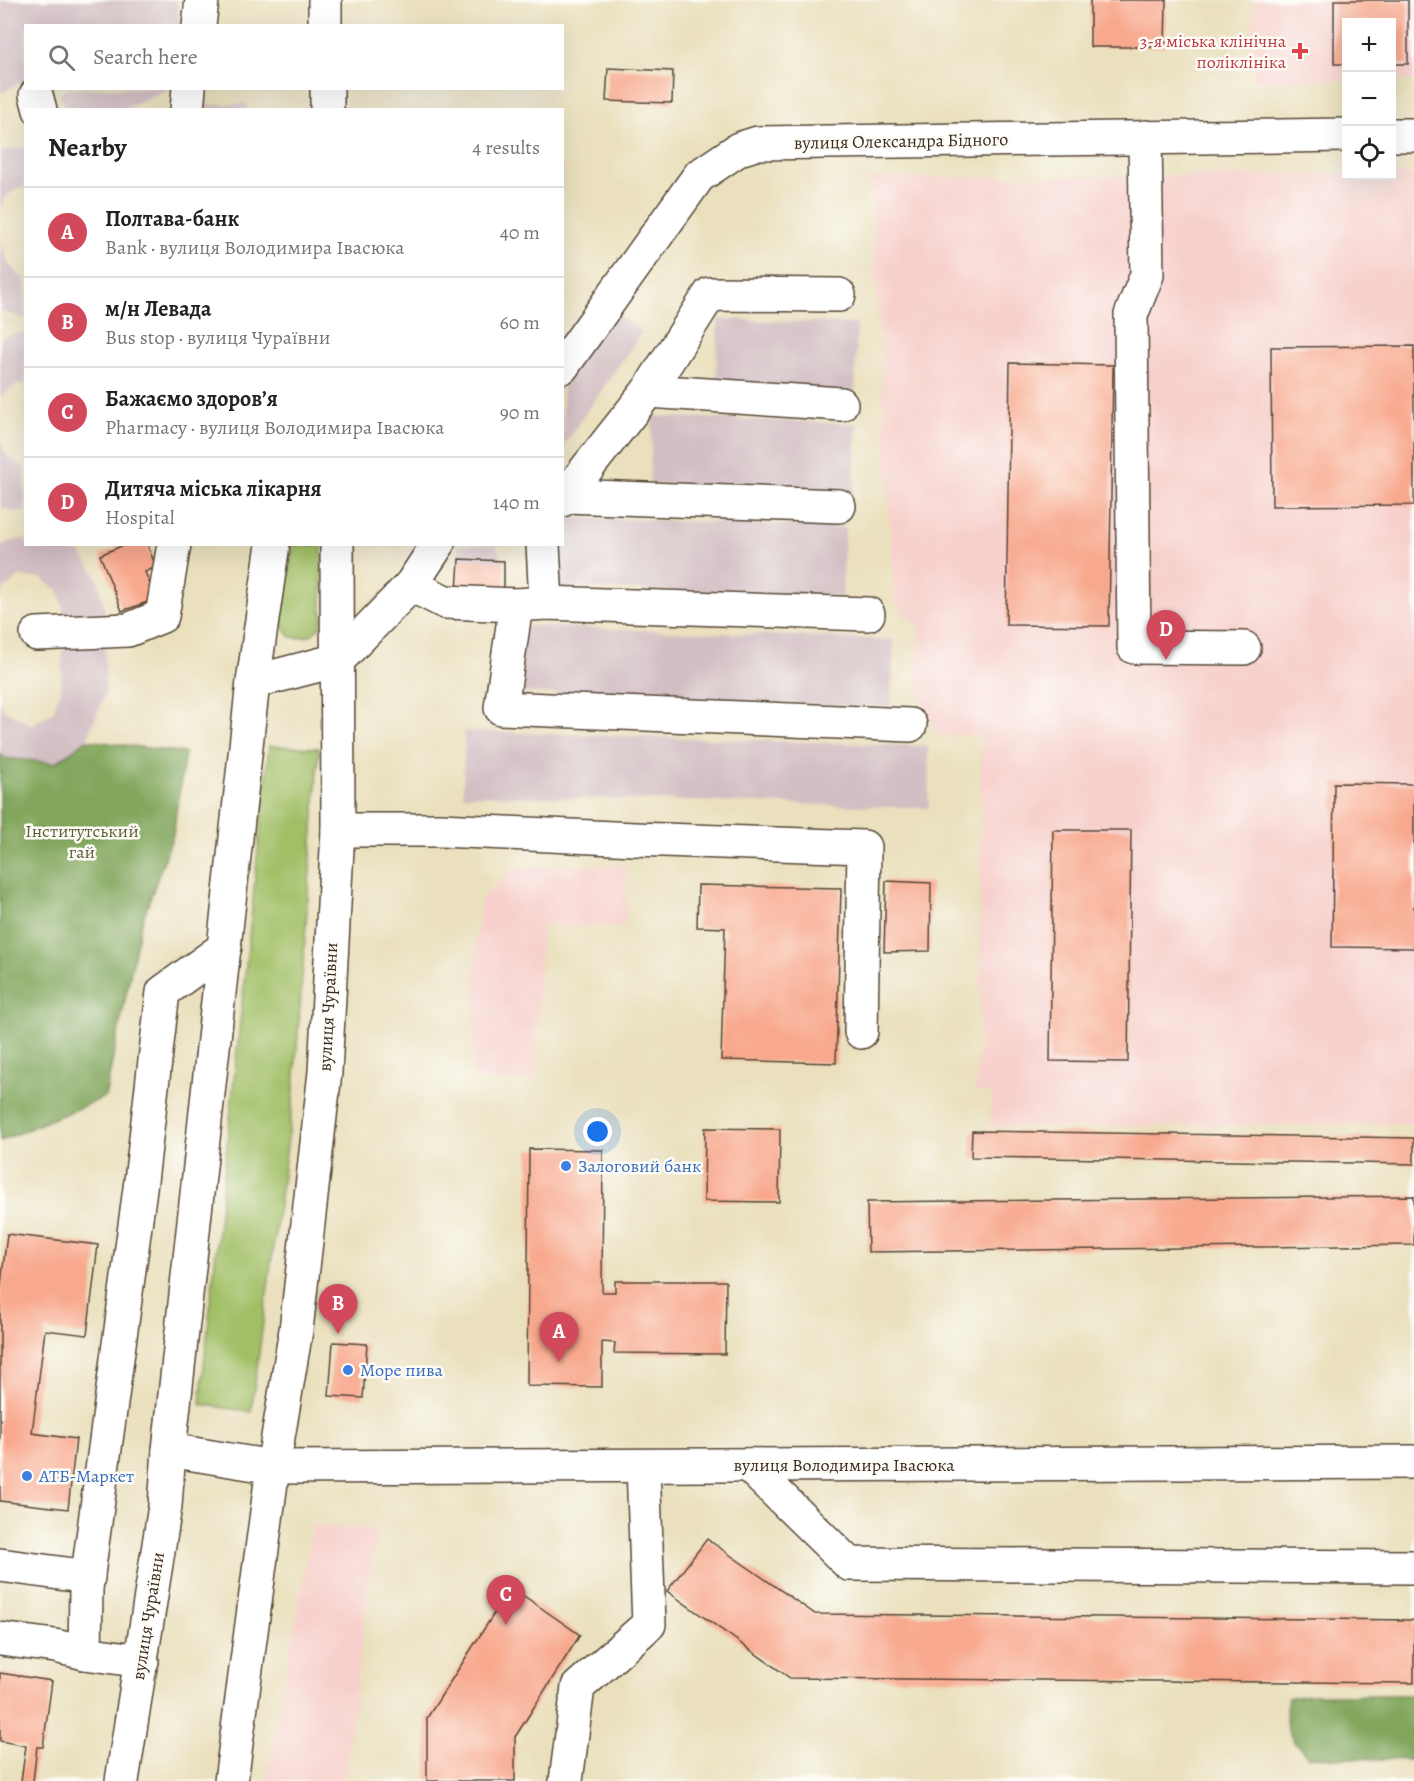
<!DOCTYPE html>
<html lang="en">
<head>
<meta charset="utf-8">
<style>
	body { margin:0; font-family:Alegreya,serif; background:#f2f2f2; color:#222 }
	.controls { position:absolute; right:18px; top:18px; display:grid; overflow:hidden; border-radius:0px; box-shadow:0 6px 24px #0002 }
	.controls button { width:54px; height:54px; display:grid; place-items:center; padding:0; border:0; border-bottom:2px solid #e0e0e0; background:#fff; color:#222; font:30px sans-serif }
	.you { position:absolute; left:598px; top:1132px; width:21px; height:21px; margin:-15px; border:4px solid #fff; border-radius:50%; background:#1a73e8; box-shadow:0 0 0 9px #1a73e833 }
	.badge { display:grid; place-items:center; width:39px; height:39px; border-radius:50%; background:#d1495b; color:#fff; font-size:20px; font-weight:700 }
	.pin { position:absolute; translate:-50% -50px; filter:drop-shadow(0 2px 3px #0008) }
	.pin::after { content:''; position:absolute; top:32px; width:21px; height:18px; background:inherit; clip-path:polygon(0 0,100% 0,50% 100%) }
	.list { margin:0; padding:0; list-style:none }
	h2 { display:flex; justify-content:space-between; align-items:center; height:78px; margin:0; padding:0 24px; font-size:26px }
	h2 small { font-size:20px; font-weight:400; color:#767676 }
	.list li { display:grid; grid-template-columns:39px 1fr auto; gap:18px; align-items:center; box-sizing:border-box; height:90px; padding:0 24px; border-top:2px solid #e0e0e0 }
	.list b { display:block; font-size:22px; white-space:nowrap }
	.list p { margin:0; font-size:20px; white-space:nowrap; color:#767676 }
	.list em { font-size:20px; font-style:normal; color:#767676 }
	.icon { flex:none; width:33px; height:33px; fill:none; stroke:currentColor; stroke-width:2; stroke-linecap:round; stroke-linejoin:round }
	.map { position:relative; flex:none; width:1414px; height:1781px; overflow:hidden }
	.search { position:absolute; background:#fff; box-shadow:0 6px 24px #0002; left:24px; top:24px; width:540px; height:66px; display:flex; align-items:center; gap:15px; box-sizing:border-box; padding:0 21px; border-radius:0px; color:#767676; font-size:22px }
	.panel { position:absolute; background:#fff; box-shadow:0 6px 24px #0002; left:24px; top:108px; width:540px; height:438px; border-radius:0px }
	.map>svg:first-child { display:block }
	.built { fill:#f7d0cc }
	.industrial { fill:#d2bec3 }
	.green { fill:#a2bf66; stroke:#6e7442; stroke-width:1.5 }
	.forest { fill:#81a65b; stroke:#5e683c; stroke-width:1.5 }
	.building { fill:#f8a88d }
	.lines { fill:none; stroke-linecap:round; stroke-linejoin:round }
	.minor-casing { stroke:#554536; stroke-width:36 }
	.minor { stroke:#fff; stroke-width:33 }
	.health-dot { fill:#e0444e; stroke:#fdfcf7; stroke-width:2 }
	.shop-dot { fill:#3f7fe0; stroke:#fdfcf7; stroke-width:2 }
	.labels { text-anchor:middle; dominant-baseline:central; stroke-width:5; stroke-linejoin:round; paint-order:stroke }
	.health-label { font-size:18px; fill:#be3a42; stroke:#fdfcf7; text-anchor:end }
	.street-label { font-size:18px; fill:#3b2a1e; stroke:#fdfcf7 }
	.park-label { font-size:18px; fill:#5f5e37; stroke:#fdfcf7 }
	.shop-label { font-size:18px; fill:#366cbe; stroke:#fdfcf7; text-anchor:start }
</style>
</head>
<body>
<div class="map">
<svg width="1414" height="1781" viewBox="0 0 1414 1781">
	<rect width="100%" height="100%" fill="#fdfcf7"/>
	<filter id="ink" filterUnits="userSpaceOnUse"><feTurbulence type="fractalNoise" baseFrequency=".0167" numOctaves="2"/><feDisplacementMap in="SourceGraphic" scale="12" xChannelSelector="R" yChannelSelector="G"/><feConvolveMatrix kernelMatrix="1 2 1 2 8 2 1 2 1" color-interpolation-filters="sRGB"/></filter>
	<filter id="wash" filterUnits="userSpaceOnUse"><feTurbulence type="fractalNoise" baseFrequency=".008" numOctaves="4" result="noise"/><feDisplacementMap in="SourceGraphic" scale="24" xChannelSelector="R" yChannelSelector="G"/><feGaussianBlur stdDeviation="1.35" result="paint"/><feColorMatrix in="noise" values="0 0 0 0 0 0 0 0 0 0 0 0 0 0 0 0 0 1.4 0 .05"/><feComposite in="paint" operator="in"/></filter>
	<g filter="url(#wash)">
		<rect width="100%" height="100%" fill="#eae0bd"/>
		<!-- built -->
		<g class="built">
			<polygon points="1253,0 1414,0 1414,80 1392,80 1392,22 1346,22 1346,80 1253,80"/>
			<polygon points="1346,174 1392,176 1392,174 1414,174 1414,1124 990,1127 991,1093 975,1092 980,1047 981,735 937,736 917,694 919,626 895,603 870,178"/>
			<polygon points="626,865 626,926 542,926 535,1081 473,1080 475,951 481,900 511,868"/>
			<polygon points="313,1525 376,1530 344,1781 266,1781"/>
		</g>
		<!-- industrial -->
		<g class="industrial">
			<polygon points="0,0 176,0 181,25 26,26 25,80 0,94"/>
			<polygon points="69,88 168,88 168,89 124,109 67,109 60,93"/>
			<polygon points="247,104 247,109 195,109 194,105"/>
			<polygon points="25,147 25,188 18,188 4,198 0,209 0,158 2,151"/>
			<polygon points="0,232 2,247 8,263 20,276 25,278 25,318 0,311"/>
			<polygon points="613,310 642,332 563,446 563,381"/>
			<polygon points="718,319 857,324 855,392 716,388"/>
			<polygon points="25,332 25,385 19,383 0,397 0,340 5,336"/>
			<polygon points="653,416 857,424 854,492 649,484"/>
			<polygon points="0,439 5,454 25,468 25,512 13,512 0,506"/>
			<polygon points="563,517 845,527 842,597 558,587 559,545 562,544"/>
			<polygon points="25,539 26,544 59,545 80,553 98,578 107,622 67,623 58,590 41,578 19,577 2,591 0,601 0,545 14,540"/>
			<polygon points="458,545 495,545 504,561 459,559"/>
			<polygon points="514,625 894,640 891,707 511,692"/>
			<polygon points="63,644 105,644 106,690 87,740 55,763 4,758 0,754 0,699 4,710 32,725 53,712 61,690"/>
			<polygon points="464,731 928,746 929,808 463,795"/>
		</g>
		<!-- green -->
		<g class="green">
			<path d="M293,545H322V622C315,636 306,639 291,637L284,628L281,619Z"/>
			<polygon points="269,746 319,748 293,1101 251,1412 200,1404"/>
		</g>
		<!-- forest -->
		<g class="forest">
			<polygon points="87,740 185,753 173,835 140,927 105,1097 0,1141 0,754 4,758 55,763"/>
			<path d="M1308,1695H1414V1760L1309,1757C1286,1735 1283,1730 1288,1698Z"/>
		</g>
		<g id="blocks">
			<!-- building -->
			<g class="building">
				<polygon points="1090,0 1166,0 1165,47 1090,47"/>
				<polygon points="1334,0 1408,0 1408,64 1392,64 1392,22 1346,22 1346,64 1334,64"/>
				<polygon points="608,68 673,71 672,103 606,101"/>
				<polygon points="1414,346 1414,505 1272,506 1271,347"/>
				<polygon points="1010,363 1113,365 1109,626 1006,625"/>
				<polygon points="126,544 147,544 156,567 145,572 156,599 122,611 100,555"/>
				<polygon points="459,559 504,561 504,593 457,591"/>
				<polygon points="1334,783 1414,784 1414,948 1332,947"/>
				<polygon points="1053,830 1131,830 1128,1062 1050,1061"/>
				<polygon points="886,881 931,883 930,951 884,952"/>
				<polygon points="698,885 841,888 836,1063 721,1060 725,928 697,927"/>
				<polygon points="705,1128 780,1129 779,1202 704,1201"/>
				<polygon points="972,1131 1414,1138 1414,1164 971,1157"/>
				<polygon points="529,1149 603,1150 602,1292 615,1292 615,1281 726,1281 725,1354 614,1353 615,1343 602,1342 602,1387 527,1386"/>
				<polygon points="1414,1196 1414,1245 868,1252 867,1202"/>
				<polygon points="7,1234 98,1245 87,1335 45,1330 32,1433 76,1439 68,1509 0,1501 0,1293"/>
				<polygon points="333,1342 367,1344 363,1398 329,1396"/>
				<polygon points="707,1539 815,1614 1414,1620 1414,1683 790,1678 667,1591"/>
				<polygon points="511,1587 580,1635 515,1737 515,1781 427,1781 427,1718"/>
				<polygon points="0,1673 52,1681 43,1747 37,1747 33,1781 21,1781 26,1746 0,1741"/>
			</g>
		</g>
	</g>
	<g filter="url(#ink)">
		<use href="#blocks" fill-opacity="0" stroke="#554536" stroke-width="1.5"/>
		<g class="lines">
			<defs>
				<g id="minor">
					<polyline points="325,0 325,26"/>
					<polyline points="199,26 202,0"/>
					<polyline points="327,88 327,110"/>
					<polyline points="36,95 40,110"/>
					<polyline points="187,110 189,88"/>
					<polyline points="1392,135 1414,135"/>
					<polyline points="1145,137 1147,275 1131,315 1134,647 1244,648"/>
					<polyline points="562,367 699,176 739,149 758,143 1346,135"/>
					<polyline points="648,391 841,404"/>
					<polyline points="565,496 839,506"/>
					<polyline points="562,500 648,391 710,294 839,295"/>
					<polyline points="543,544 546,603"/>
					<polyline points="411,585 445,602 516,605 546,603 868,614"/>
					<polyline points="516,605 501,708 910,725"/>
					<polyline points="37,634 128,630 162,616 174,544"/>
					<polyline points="253,682 338,660 411,585 438,544"/>
					<polyline points="338,830 441,830 635,839 864,847 861,1032"/>
					<polyline points="169,1450 273,1467 1414,1462"/>
					<polyline points="748,1465 849,1564 1414,1567"/>
					<polyline points="0,1565 88,1577"/>
					<polyline points="0,1639 55,1646 85,1653"/>
					<polyline points="142,1661 85,1653 86,1589 141,1181 163,992 225,947"/>
					<polyline points="122,1781 165,1506 169,1450 253,682 273,544"/>
					<polyline points="231,1781 273,1467 296,1330 325,1072 338,830 337,544"/>
					<polyline points="566,1781 578,1687 649,1624 643,1466"/>
				</g>
			</defs>
			<!-- minor casing -->
			<use href="#minor" class="minor-casing"/>
			<!-- minor -->
			<use href="#minor" class="minor"/>
		</g>
	</g>
	<!-- markers -->
	<path class="health-dot" d="M1297 42h6v6h6v6h-6v6h-6v-6h-6v-6h6z"/>
	<g class="shop-dot">
		<circle cx="566" cy="1166" r="6"/>
		<circle cx="348" cy="1370" r="6"/>
		<circle cx="27" cy="1476" r="6"/>
	</g>
	<g class="labels">
		<!-- health labels -->
		<g class="health-label">
			<text x="1286" y="41">3-я міська клінічна<tspan x="1286" dy="21">поліклініка</tspan></text>
		</g>
		<!-- street labels -->
		<g class="street-label">
			<text transform="translate(901 141) rotate(-1)">вулиця Олександра Бідного</text>
			<text transform="translate(328 1007) rotate(-87)">вулиця Чураївни</text>
			<text x="844" y="1465">вулиця Володимира Івасюка</text>
			<text transform="translate(148 1616) rotate(-81)">вулиця Чураївни</text>
		</g>
		<!-- park labels -->
		<g class="park-label">
			<text x="82" y="831">Інститутський<tspan x="82" dy="21">гай</tspan></text>
		</g>
		<!-- shop labels -->
		<g class="shop-label">
			<text x="578" y="1166">Залоговий банк</text>
			<text x="360" y="1370">Море пива</text>
			<text x="39" y="1476">АТБ-Маркет</text>
		</g>
	</g>
</svg>
<div class="controls">
<button>+</button>
<button>−</button>
<button><svg class="icon" aria-label="locate" viewBox="0 0 24 24"><circle cx="12" cy="12" r="6"/><path d="M12 2v4M12 18v4M2 12h4M18 12h4"/></svg></button>
</div>
<div class="you"></div>
<div class="pin badge" style="left:559px;top:1362px">A</div>
<div class="pin badge" style="left:338px;top:1334px">B</div>
<div class="pin badge" style="left:506px;top:1625px">C</div>
<div class="pin badge" style="left:1166px;top:660px">D</div>
<div class="search"><svg class="icon" aria-label="search" viewBox="0 0 24 24"><circle cx="10" cy="10" r="6"/><path d="M15 15l6 6"/></svg>Search here</div>
<section class="panel">
<h2>Nearby<small>4 results</small></h2>
<ul class="list">
<li><span class="badge">A</span><div><b>Полтава-банк</b><p>Bank · вулиця Володимира Івасюка</p></div><em>40 m</em></li>
<li><span class="badge">B</span><div><b>м/н Левада</b><p>Bus stop · вулиця Чураївни</p></div><em>60 m</em></li>
<li><span class="badge">C</span><div><b>Бажаємо здоровʼя</b><p>Pharmacy · вулиця Володимира Івасюка</p></div><em>90 m</em></li>
<li><span class="badge">D</span><div><b>Дитяча міська лікарня</b><p>Hospital</p></div><em>140 m</em></li>
</ul>
</section>
</div>
</body>
</html>
